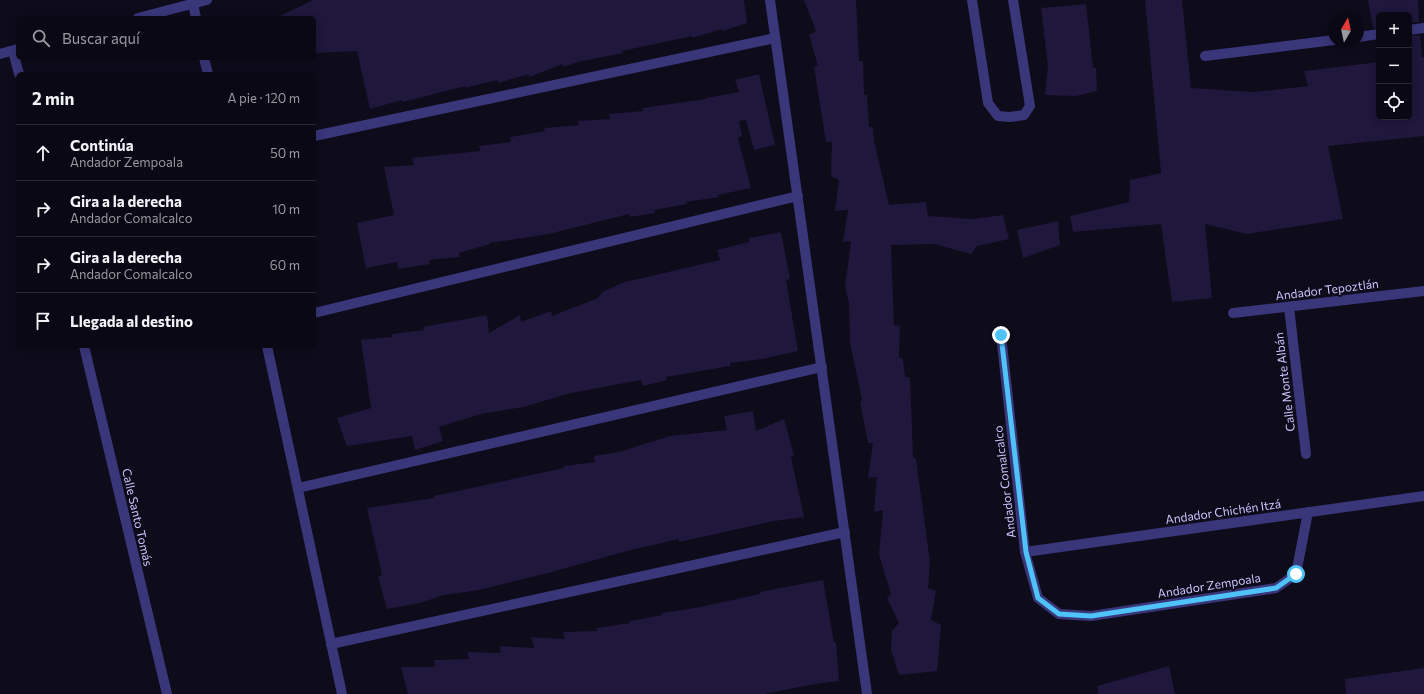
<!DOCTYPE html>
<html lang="es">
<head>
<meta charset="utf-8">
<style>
	body { margin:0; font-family:Commissioner,sans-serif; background:#181622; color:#f1f3f6 }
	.controls { position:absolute; right:12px; top:12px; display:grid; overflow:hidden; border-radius:6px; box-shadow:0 2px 10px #0003 }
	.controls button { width:36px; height:36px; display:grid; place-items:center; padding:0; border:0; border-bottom:1px solid #2a2934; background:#0a0814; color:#f1f3f6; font:20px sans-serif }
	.compass { position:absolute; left:1328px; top:12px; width:36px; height:36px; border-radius:50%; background:#0a0814; box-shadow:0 2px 10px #0003; rotate:9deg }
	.stop { position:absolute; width:12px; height:12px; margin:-9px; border:3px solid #4fc3f7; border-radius:50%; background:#fff }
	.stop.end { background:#4fc3f7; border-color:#fff; box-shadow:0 1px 4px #0008 }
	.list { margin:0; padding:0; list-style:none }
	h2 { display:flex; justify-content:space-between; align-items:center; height:52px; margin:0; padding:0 16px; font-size:17px }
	h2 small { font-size:13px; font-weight:400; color:#999aa0 }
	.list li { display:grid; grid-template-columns:26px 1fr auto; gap:12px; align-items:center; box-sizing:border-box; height:56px; padding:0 16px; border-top:1px solid #2a2934 }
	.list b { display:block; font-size:15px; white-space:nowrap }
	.list p { margin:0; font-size:13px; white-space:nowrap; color:#999aa0 }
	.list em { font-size:13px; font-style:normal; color:#999aa0 }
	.icon { flex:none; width:22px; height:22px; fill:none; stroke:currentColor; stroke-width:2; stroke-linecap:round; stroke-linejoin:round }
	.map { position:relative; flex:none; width:1424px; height:694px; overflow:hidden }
	.search { position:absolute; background:#0a0814; box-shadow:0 2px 10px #0003; left:16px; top:16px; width:300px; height:44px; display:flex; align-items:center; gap:10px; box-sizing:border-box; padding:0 14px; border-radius:6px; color:#999aa0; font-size:15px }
	.panel { position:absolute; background:#0a0814; box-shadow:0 2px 10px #0003; left:16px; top:72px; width:300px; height:276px; border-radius:6px }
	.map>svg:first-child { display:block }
	.building { fill:#1f173c }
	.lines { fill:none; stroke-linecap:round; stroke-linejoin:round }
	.street { stroke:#39367a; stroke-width:10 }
	.route { stroke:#4fc3f7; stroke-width:5 }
	.labels { text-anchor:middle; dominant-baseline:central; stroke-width:4; stroke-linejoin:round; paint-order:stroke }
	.street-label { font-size:12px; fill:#ccc6ff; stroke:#0e0b1b }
</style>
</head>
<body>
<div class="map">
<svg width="1424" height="694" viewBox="0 0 1424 694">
	<rect width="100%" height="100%" fill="#0e0b1b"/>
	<!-- building -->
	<g class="building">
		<polygon points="313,0 744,0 747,23 722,31 722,29 692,38 692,36 622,51 623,53 578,62 563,67 563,64 529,77 529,74 498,83 497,80 465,88 465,86 403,102 402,100 370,109 357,51 314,53 314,18 280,18 280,16"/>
		<polygon points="804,0 856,0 859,61 863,61 864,95 867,95 869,127 873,127 874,141 889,205 926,202 928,216 973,219 1003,215 1009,239 977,246 971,254 934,244 891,245 894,325 900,326 899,357 903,359 905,377 910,377 913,457 916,459 930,562 928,588 936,591 931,620 941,625 937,671 899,675 891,650 892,631 899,623 887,598 891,594 879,554 883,510 874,512 877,477 868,478 873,443 868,443 860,402 862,400 850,343 849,303 845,287 851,241 843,242 848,210 835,211 839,180 831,176 832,142 826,142 814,67 818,66 809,35 816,31"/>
		<polygon points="1145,0 1182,0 1191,88 1253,92 1308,86 1304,71 1379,62 1379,117 1409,117 1409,36 1420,35 1422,57 1424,57 1424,136 1328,146 1343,219 1247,234 1205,224 1212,298 1172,302 1161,224 1073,232 1070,216 1129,202 1130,180 1161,173"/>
		<polygon points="1368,0 1418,0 1419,22 1409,23 1409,15 1379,15 1379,28 1373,28"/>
		<polygon points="1086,4 1093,68 1096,68 1097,91 1076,96 1045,95 1048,66 1041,8"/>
		<polygon points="759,74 775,145 754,150 746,120 739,121 742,136 738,138 751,188 718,195 719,197 686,202 687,204 654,210 655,213 630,217 629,214 549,234 490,243 490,244 459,253 460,257 429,260 430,264 398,269 397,262 366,268 357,223 394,215 384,167 414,165 412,158 480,151 479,146 511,142 510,137 545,131 544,128 579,125 578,121 610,119 609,114 643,111 642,108 706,99 706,98 739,92 735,80"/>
		<polygon points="1058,221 1060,245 1023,258 1017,230"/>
		<polygon points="781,232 790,279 786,280 798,351 762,359 730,363 730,366 666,377 667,380 643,386 641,380 571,393 523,407 481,414 439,427 443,441 415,450 412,436 347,446 337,418 371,408 361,340 392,337 392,334 424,330 423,327 487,315 489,333 520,315 521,322 551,311 552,316 598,298 602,292 625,282 720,260 717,250 749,242 749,238"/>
		<polygon points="753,411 756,431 784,419 794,455 791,457 804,517 774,521 679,542 679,539 631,550 548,573 479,590 444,595 420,603 387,609 378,577 382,575 367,508 434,498 434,496 564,468 564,466 595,462 594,456 619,452 670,436 727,430 724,416"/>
		<polygon points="823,580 834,642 836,642 839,681 815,684 764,694 408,694 401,667 435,667 434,660 469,659 467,652 501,653 500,646 534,648 531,637 565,639 563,632 597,631 597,628 630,623 630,621 662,615 662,613 695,608 760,594 760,592"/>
		<polygon points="1169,666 1175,694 1098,694 1097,686"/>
		<polygon points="1424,668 1424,694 1346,694 1345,679"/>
	</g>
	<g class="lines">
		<!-- street -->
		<g class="street">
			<polyline points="770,0 867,694"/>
			<polyline points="972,0 988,103 998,116 1010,117 1024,115 1030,106 1013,0"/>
			<polyline points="193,4 196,18"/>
			<polyline points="138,18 207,0"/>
			<polyline points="1409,30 1424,28"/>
			<polyline points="1358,37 1379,34"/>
			<polyline points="13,51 19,74"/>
			<polyline points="0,54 18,49"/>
			<polyline points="1205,56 1334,40"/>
			<polyline points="204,58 208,74"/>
			<polyline points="314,136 775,38"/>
			<polyline points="1289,307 1306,454"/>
			<polyline points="314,313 798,196"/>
			<polyline points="1233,313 1424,291"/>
			<polyline points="1001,335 1025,552 1038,598 1059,614 1091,616 1276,588 1296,574 1308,512"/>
			<polyline points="84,346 167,694"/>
			<polyline points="267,346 342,694"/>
			<polyline points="298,488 822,367"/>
			<polyline points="1025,552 1424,496"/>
			<polyline points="331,644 845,532"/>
		</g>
	</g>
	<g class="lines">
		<!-- route -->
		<polyline class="route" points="1001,335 1026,552 1038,598 1059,614 1091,616 1276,588 1296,574"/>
	</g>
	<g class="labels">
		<!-- street labels -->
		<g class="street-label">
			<text transform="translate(1327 289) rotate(-7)">Andador Tepoztlán</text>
			<text transform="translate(1284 382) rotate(-97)">Calle Monte Albán</text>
			<text transform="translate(1004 482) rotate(-97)">Andador Comalcalco</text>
			<text transform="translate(1223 511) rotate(-8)">Andador Chichén Itzá</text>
			<text transform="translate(138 517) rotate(77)">Calle Santo Tomás</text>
			<text transform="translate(1209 585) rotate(-9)">Andador Zempoala</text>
		</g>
	</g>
</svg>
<div class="controls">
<button>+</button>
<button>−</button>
<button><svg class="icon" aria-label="locate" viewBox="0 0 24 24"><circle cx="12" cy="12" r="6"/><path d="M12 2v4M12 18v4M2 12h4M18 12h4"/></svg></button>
</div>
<svg class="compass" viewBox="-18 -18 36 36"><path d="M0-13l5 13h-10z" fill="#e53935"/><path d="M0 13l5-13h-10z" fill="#999aa0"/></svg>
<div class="stop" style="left:1296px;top:574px"></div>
<div class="stop end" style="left:1001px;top:335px"></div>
<div class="search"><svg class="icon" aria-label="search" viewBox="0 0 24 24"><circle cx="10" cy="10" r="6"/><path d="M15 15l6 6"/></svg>Buscar aquí</div>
<section class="panel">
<h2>2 min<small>A pie · 120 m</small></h2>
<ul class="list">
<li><svg class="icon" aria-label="ahead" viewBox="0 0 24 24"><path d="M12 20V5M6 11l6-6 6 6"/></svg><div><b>Continúa</b><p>Andador Zempoala</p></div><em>50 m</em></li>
<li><svg class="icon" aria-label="right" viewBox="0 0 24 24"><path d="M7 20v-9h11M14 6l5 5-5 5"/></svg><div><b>Gira a la derecha</b><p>Andador Comalcalco</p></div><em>10 m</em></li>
<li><svg class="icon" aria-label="right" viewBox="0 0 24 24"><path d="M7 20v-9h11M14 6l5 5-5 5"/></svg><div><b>Gira a la derecha</b><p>Andador Comalcalco</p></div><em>60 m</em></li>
<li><svg class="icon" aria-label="arrive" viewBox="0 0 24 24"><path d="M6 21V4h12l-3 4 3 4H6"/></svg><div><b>Llegada al destino</b></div></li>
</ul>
</section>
</div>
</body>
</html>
